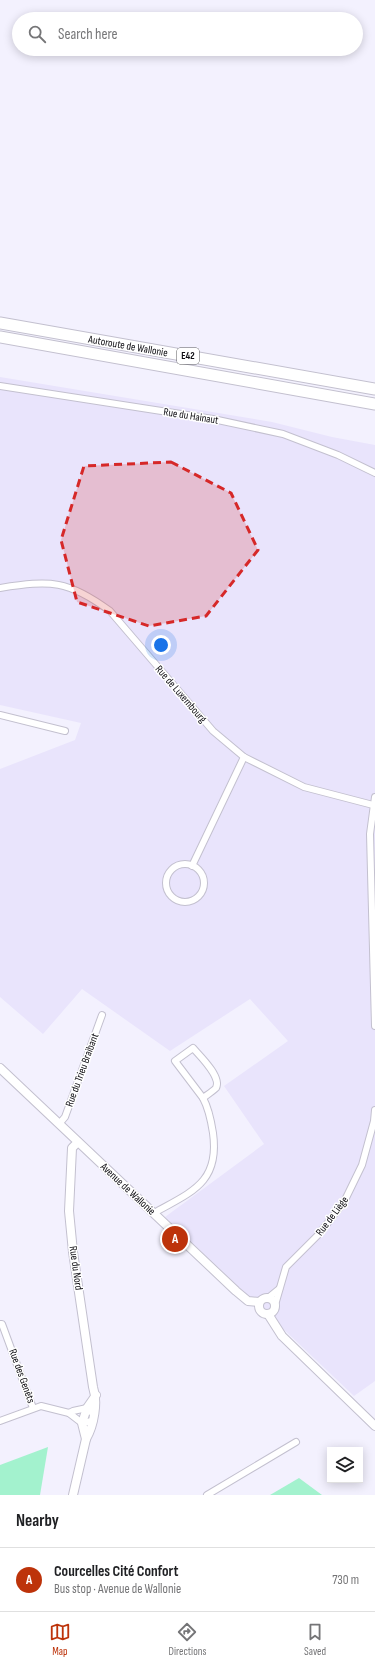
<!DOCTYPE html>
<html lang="en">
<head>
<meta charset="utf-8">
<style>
	body { margin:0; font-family:"Sofia Sans Condensed",sans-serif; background:#f6f6f6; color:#202124 }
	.controls { position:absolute; right:12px; bottom:12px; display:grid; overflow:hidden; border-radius:0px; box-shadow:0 2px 10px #0003 }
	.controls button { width:36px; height:36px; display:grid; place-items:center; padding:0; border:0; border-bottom:1px solid #e0e0e0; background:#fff; color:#202124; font:20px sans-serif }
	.you { position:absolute; left:161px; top:645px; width:14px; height:14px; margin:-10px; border:3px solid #fff; border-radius:50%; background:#1a73e8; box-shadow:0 0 0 6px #1a73e833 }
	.badge { display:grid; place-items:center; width:26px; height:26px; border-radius:50%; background:#bd330a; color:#fff; font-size:13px; font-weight:700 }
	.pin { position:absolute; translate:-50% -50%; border:2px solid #fff; box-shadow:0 1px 4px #0006 }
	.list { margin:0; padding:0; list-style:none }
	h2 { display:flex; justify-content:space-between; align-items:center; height:52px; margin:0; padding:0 16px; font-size:17px }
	h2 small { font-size:13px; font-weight:400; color:#757577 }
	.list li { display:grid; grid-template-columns:26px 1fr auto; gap:12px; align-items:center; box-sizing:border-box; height:64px; padding:0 16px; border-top:1px solid #e0e0e0 }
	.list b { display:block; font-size:15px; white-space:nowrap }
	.list p { margin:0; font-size:13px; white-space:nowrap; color:#757577 }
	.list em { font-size:13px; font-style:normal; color:#757577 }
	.icon { flex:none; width:22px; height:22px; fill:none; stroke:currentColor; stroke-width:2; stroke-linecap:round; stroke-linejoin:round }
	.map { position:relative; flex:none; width:375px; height:1495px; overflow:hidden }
	.search { position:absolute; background:#fff; box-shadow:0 2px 10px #0003; left:12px; right:12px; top:12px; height:44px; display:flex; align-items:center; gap:10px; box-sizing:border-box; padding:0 14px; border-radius:22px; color:#757577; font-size:15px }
	.sheet { height:116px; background:#fff }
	nav { display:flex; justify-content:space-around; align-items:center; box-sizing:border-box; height:56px; border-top:1px solid #e0e0e0; background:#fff; font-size:11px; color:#757577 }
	nav a { display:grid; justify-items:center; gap:2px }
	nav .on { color:#bd330a }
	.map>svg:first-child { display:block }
	.built { fill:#e9e4fc }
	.green { fill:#a3f2ce }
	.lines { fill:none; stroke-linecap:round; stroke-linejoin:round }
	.street-casing { stroke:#c3c0cf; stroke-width:8 }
	.secondary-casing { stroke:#c3c0cf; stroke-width:10 }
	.highway-casing { stroke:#c3c0cf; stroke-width:13 }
	.street { stroke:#fff; stroke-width:6 }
	.secondary { stroke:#fff; stroke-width:8 }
	.highway { stroke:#fff; stroke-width:11 }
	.marked { fill:#d62828; fill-opacity:0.2; stroke:#d62828; stroke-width:3; stroke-dasharray:8 5; stroke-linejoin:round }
	.labels { text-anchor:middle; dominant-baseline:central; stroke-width:3; stroke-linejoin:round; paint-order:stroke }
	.shield { fill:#fff; stroke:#565659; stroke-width:1 }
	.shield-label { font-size:10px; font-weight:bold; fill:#0e0d12 }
	.street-label { font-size:11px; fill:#0e0d12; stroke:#fff }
</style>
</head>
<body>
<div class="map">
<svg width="375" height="1495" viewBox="0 0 375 1495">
	<rect width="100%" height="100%" fill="#f3f1fe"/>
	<!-- built -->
	<polygon class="built" points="0,377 272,422 332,437 375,445 375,1381 354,1396 165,1217 264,1144 224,1086 288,1041 250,999 170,1051 82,989 43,1034 0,997 0,769 75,740 81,723 0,705"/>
	<!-- green -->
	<g class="green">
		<polygon points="48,1447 40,1495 0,1495 0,1465"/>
		<polygon points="299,1478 322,1495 270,1495"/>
	</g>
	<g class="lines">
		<defs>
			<g id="street">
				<polyline points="0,386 213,419 283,434 338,455 375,473"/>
				<path d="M0,588C51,580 68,580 110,611L213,731L244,757L304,787L373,805"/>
				<polyline points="0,715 65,731"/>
				<polyline points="375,797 370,834 375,1026"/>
				<circle cx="185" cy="883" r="19"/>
				<polyline points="192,866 244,757"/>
				<path d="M193,1048C200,1056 222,1077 216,1088C213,1091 207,1095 203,1098L175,1061Z"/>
				<polyline points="59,1124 65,1117 102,1015"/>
				<path d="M154,1213C191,1192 220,1183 213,1133C211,1120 209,1109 203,1098"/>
				<polyline points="268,1298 279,1289"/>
				<polyline points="275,1305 286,1267 319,1234 344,1202 362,1165 374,1121 375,1110"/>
				<polyline points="0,1324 2,1324 33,1408"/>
				<polyline points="69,1413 73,1411 87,1408 93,1414"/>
				<polyline points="0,1421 41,1406 69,1413 82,1423 92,1421"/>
				<polyline points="207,1495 296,1442"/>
			</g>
			<g id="secondary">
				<polyline points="0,1068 236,1291 248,1301 259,1302"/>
				<path d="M78,1142L72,1148L69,1211L73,1252L93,1387C98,1402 94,1425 86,1439L82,1423L87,1408L96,1395"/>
				<circle cx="267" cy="1306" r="8"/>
				<polyline points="268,1314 282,1336 375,1426"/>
				<polyline points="73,1495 86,1439"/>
			</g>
			<g id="highway">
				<polyline points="0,323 375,389"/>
				<polyline points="0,337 375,404"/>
			</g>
		</defs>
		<!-- street casing -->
		<use href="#street" class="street-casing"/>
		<!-- secondary casing -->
		<use href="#secondary" class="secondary-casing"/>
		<!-- highway casing -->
		<use href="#highway" class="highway-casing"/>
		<!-- street -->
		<use href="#street" class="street"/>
		<!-- secondary -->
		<use href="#secondary" class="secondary"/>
		<!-- highway -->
		<use href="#highway" class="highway"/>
	</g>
	<!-- marked area -->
	<path class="marked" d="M171,462L231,493L258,550L206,616L149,626L77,602L61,540L84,466Z"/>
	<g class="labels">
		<!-- shield labels -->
		<rect class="shield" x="177" y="348" width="22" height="16" rx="3"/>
		<g class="shield-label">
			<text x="188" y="356">E42</text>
		</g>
		<!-- street labels -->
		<g class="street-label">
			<text transform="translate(128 346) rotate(10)">Autoroute de Wallonie</text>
			<text transform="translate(191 416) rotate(9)">Rue du Hainaut</text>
			<text transform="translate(181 694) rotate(49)">Rue de Luxembourg</text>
			<text transform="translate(82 1070) rotate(-70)">Rue du Trieu Braibant</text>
			<text transform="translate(128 1189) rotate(43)">Avenue de Wallonie</text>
			<text transform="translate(332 1216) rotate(-53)">Rue de Liège</text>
			<text transform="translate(76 1268) rotate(82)">Rue du Nord</text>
			<text transform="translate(22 1376) rotate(70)">Rue des Genêts</text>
		</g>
	</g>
</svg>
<div class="controls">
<button><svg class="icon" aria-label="layers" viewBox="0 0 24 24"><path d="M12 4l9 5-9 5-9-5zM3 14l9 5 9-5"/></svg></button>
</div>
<div class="you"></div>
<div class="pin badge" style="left:175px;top:1239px">A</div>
<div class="search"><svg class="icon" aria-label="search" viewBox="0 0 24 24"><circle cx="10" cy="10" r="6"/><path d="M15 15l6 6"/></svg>Search here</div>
</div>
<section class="sheet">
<h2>Nearby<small></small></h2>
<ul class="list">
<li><span class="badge">A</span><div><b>Courcelles Cité Confort</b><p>Bus stop · Avenue de Wallonie</p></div><em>730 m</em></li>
</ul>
</section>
<nav>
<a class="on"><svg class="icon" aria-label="map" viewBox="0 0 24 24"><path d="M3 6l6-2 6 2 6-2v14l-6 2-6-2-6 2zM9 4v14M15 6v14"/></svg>Map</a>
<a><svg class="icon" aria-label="directions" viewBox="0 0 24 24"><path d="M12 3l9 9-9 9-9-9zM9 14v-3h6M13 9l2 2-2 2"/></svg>Directions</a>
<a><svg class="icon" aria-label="saved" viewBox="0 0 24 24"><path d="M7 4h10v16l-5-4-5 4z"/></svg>Saved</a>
</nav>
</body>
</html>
